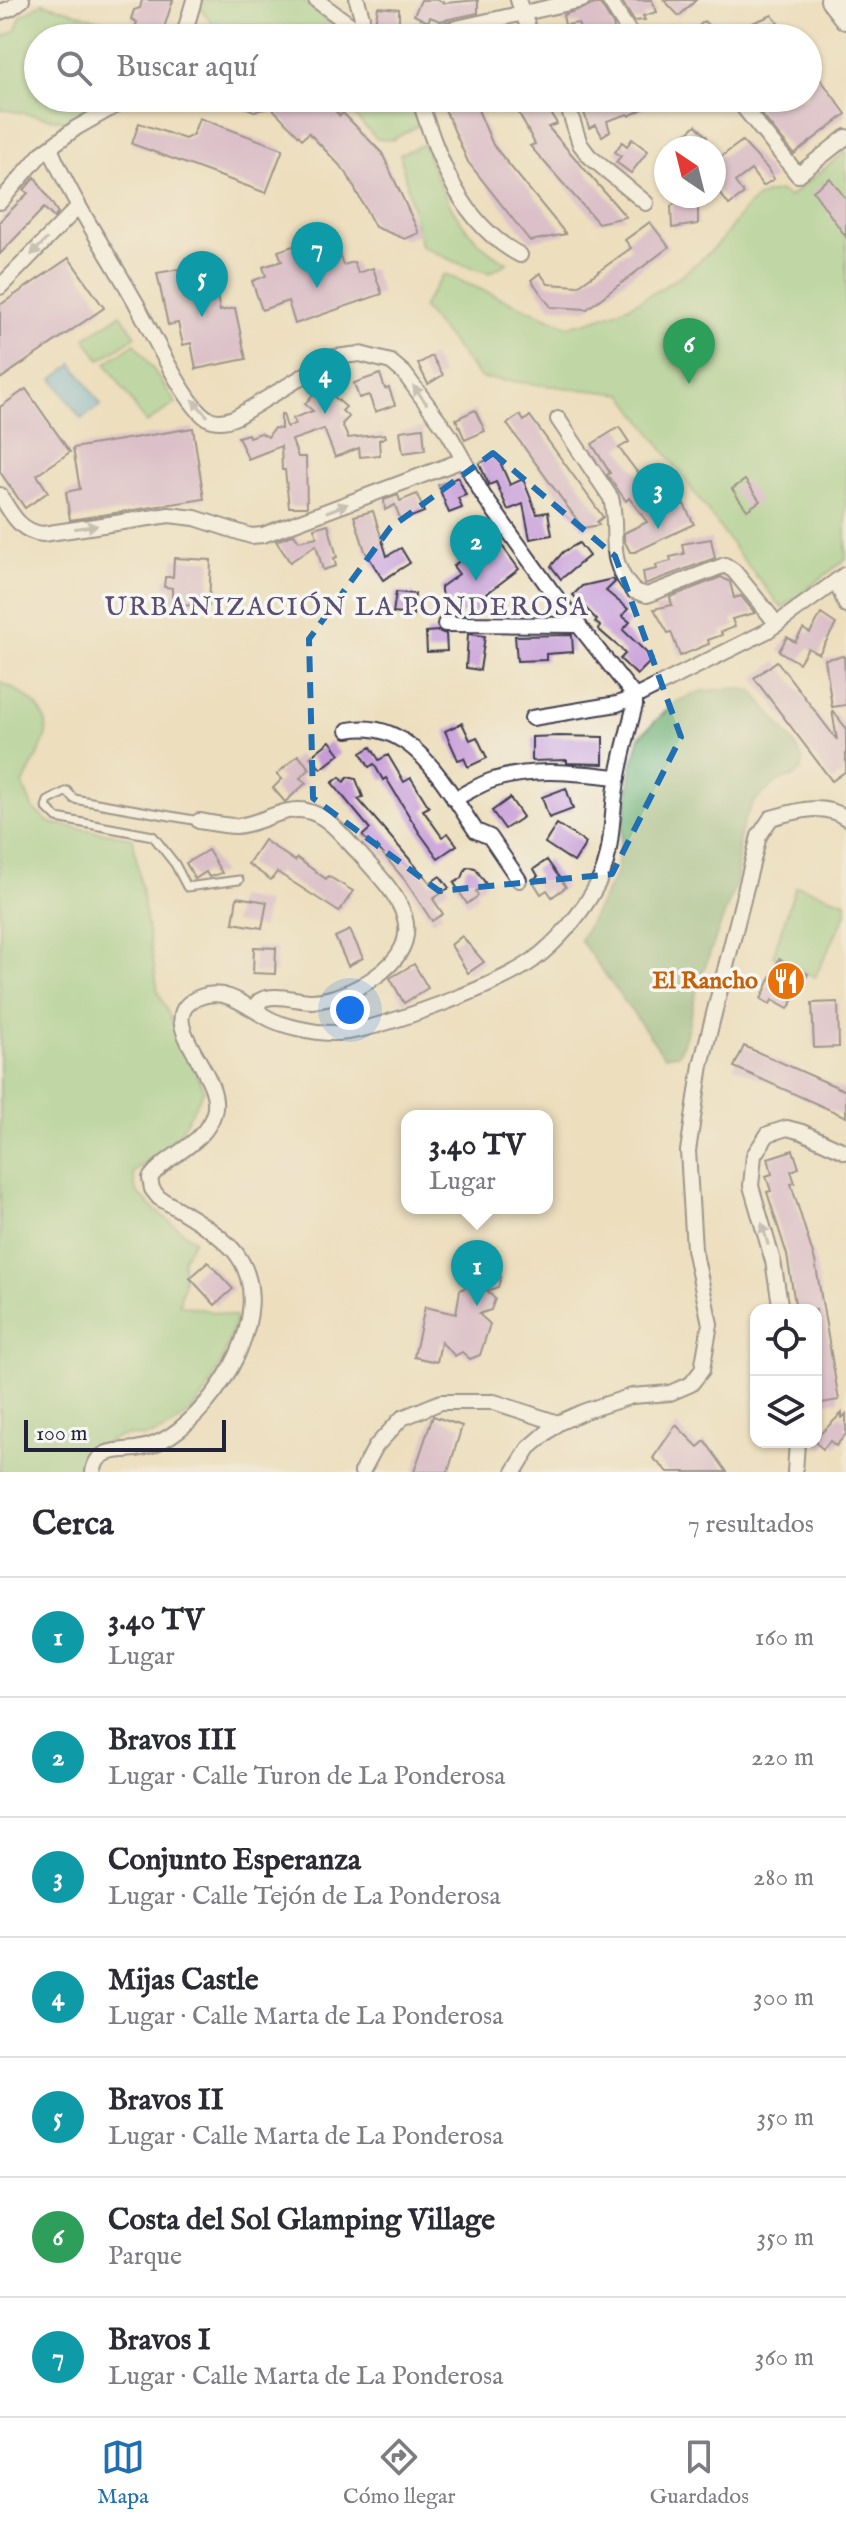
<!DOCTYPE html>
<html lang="es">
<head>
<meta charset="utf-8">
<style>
	body { margin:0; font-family:"IM FELL English",serif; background:#f7f7f7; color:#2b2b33 }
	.controls { position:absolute; right:24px; bottom:24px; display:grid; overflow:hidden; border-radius:16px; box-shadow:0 2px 6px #0004 }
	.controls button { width:72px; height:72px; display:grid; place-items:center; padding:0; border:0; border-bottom:2px solid #e1e1e2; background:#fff; color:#2b2b33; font:40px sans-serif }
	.compass { position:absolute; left:654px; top:136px; width:72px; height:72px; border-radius:50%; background:#fff; box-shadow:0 2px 6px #0004; rotate:325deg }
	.scale { position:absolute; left:24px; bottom:20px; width:202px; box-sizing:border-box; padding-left:8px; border:4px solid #22223b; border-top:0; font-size:22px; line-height:28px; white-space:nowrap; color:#22223b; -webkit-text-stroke:6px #f6f6f2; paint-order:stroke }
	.you { position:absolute; left:350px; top:1010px; width:28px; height:28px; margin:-20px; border:6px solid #fff; border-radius:50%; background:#1a73e8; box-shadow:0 0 0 12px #1a73e833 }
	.badge { display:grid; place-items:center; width:52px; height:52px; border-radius:50%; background:#1f6fb2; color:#fff; font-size:26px; font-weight:700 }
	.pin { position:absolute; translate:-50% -66px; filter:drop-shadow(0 2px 4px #0008) }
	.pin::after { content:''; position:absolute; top:42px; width:28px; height:24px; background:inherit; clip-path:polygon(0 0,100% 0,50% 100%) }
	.popup { position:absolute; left:401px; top:1110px; width:152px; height:104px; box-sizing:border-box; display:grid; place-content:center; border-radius:16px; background:#fff; filter:drop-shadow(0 2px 6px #0005); font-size:26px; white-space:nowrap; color:#7c7c81 }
	.popup b { font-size:30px; color:#2b2b33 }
	.popup::after { content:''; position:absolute; left:50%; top:100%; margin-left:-16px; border:16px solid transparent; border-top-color:#fff }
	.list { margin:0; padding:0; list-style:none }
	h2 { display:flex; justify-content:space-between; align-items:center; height:104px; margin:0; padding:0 32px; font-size:34px }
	h2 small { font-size:26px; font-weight:400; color:#7c7c81 }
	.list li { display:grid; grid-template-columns:52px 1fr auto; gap:24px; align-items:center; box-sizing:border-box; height:120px; padding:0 32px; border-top:2px solid #e1e1e2 }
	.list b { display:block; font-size:30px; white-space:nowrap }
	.list p { margin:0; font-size:26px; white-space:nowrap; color:#7c7c81 }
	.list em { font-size:26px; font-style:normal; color:#7c7c81 }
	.icon { flex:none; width:44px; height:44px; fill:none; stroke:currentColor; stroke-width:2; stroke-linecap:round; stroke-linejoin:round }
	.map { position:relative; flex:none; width:846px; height:1472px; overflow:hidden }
	.search { position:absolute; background:#fff; box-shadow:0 2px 6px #0004; left:24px; right:24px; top:24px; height:88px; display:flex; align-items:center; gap:20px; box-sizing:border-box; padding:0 28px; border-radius:44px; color:#7c7c81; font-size:30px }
	.sheet { height:944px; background:#fff }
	nav { display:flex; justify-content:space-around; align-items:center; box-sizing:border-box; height:112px; border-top:2px solid #e1e1e2; background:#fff; font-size:22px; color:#7c7c81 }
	nav a { display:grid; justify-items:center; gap:4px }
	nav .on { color:#1f6fb2 }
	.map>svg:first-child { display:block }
	.green { fill:#8acd86; stroke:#567860; stroke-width:2 }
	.forest { fill:#6fb073; stroke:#486957; stroke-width:2 }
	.water { fill:#65b2de; stroke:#446a8c; stroke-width:2 }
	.building { fill:#c79cd8 }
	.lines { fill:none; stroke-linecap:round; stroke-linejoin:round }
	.service-casing { stroke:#403e4f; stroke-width:11 }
	.minor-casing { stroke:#403e4f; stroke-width:18 }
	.trunk-casing { stroke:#403e4f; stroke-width:26 }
	.service { stroke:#fff; stroke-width:7 }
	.minor { stroke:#fff; stroke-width:14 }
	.trunk { stroke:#fff; stroke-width:22 }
	.oneway { fill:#9c9ca7 }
	.marked { fill:none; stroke:#1f6fb2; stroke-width:6; stroke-dasharray:16 10; stroke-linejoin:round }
	.labels { text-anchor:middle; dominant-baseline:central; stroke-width:7; stroke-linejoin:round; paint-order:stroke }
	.food-label { font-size:24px; font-weight:bold; fill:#c56008; stroke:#f6f6f2; text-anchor:end }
	.neighbourhood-label { font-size:26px; letter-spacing:2px; fill:#5c4d72; stroke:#f6f6f2 }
</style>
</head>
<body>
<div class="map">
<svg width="846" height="1472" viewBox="0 0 846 1472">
	<rect width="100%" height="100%" fill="#f6f6f2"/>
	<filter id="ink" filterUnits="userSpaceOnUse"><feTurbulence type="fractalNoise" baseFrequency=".0125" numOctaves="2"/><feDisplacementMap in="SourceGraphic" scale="16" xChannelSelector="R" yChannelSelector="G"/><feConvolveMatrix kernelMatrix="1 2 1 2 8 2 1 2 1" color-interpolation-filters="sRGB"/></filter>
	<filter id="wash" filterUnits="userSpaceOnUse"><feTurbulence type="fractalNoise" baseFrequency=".006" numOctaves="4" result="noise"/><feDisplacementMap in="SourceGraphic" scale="32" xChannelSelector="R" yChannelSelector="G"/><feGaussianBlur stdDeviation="1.8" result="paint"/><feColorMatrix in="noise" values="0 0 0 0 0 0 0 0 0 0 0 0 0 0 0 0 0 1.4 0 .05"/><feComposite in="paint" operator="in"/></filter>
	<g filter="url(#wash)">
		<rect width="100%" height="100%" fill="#eddfbe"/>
		<!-- green -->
		<g class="green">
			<polygon points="194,0 302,0 349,38 273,38 258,33 228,34 215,27"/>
			<polygon points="43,3 160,38 38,38 38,98 107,98 71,122 0,109 0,38 15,31 21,16"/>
			<polygon points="337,98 409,98 427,121 392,140 377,139"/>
			<path d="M424,144C438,189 463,239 507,263L489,273L455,262L421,246L400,154Z"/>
			<path d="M846,151V559L782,608L738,553L623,394L481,378L422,307L444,274L568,326C620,317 677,283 715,247C731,232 741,206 761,196C766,193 774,193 779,191L789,197Z"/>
			<polygon points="121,314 136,336 100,360 85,338"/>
			<polygon points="135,343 176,403 146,423 106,363"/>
			<path d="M0,682C21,691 54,711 45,738C40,755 29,768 23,785L33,809L50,823L133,838L158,991L204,1090L179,1134L133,1173L136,1191L155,1210L194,1240L183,1259L184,1283L179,1304L236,1317C222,1368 204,1421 148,1436C140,1438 131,1434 123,1436C101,1440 93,1454 84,1472H0Z"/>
			<polygon points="799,886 846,902 846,914 815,977 773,956 795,888"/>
		</g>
		<!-- forest -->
		<polygon class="forest" points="737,688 753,691 793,742 803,760 801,771 792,777 778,781 753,803 744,821 739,841 737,881 698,985 686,1035 679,1054 664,1056 580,940 616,874 632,767 640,736 675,702 701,691"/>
		<!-- water -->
		<polygon class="water" points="73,364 101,405 81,419 53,379"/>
		<g id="blocks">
			<!-- building -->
			<g class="building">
				<polygon points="142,0 173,0 162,34 135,28 137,22 131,19 134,10 140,8"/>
				<polygon points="421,0 438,0 445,3 478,0 478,13 440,21 430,17 428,22 414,15"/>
				<polygon points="621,0 652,0 657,12 643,16 645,20 634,21"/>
				<polygon points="664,0 696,0 679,16"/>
				<polygon points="595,4 600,4 613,24 616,38 583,38 578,23 565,25 563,15"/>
				<polygon points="378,7 399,9 399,26 375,24"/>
				<polygon points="772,15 789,38 760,38 751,26 747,33 753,38 686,38 704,21 720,36 734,30 737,26 740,28"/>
				<polygon points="808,62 846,114 794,154 757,109 772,98 808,98"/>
				<polygon points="224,98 323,98 340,116 343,113 382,153 419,233 405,239 375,227 346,172 309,133 302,139 272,108 254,111"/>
				<polygon points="440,98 473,98 493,145 566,234 530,241 468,162"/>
				<polygon points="511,98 543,98 557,124 548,127 626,217 598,223 530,146 535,144"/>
				<polygon points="610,98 642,98 645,108 629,116 628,114 607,121 610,131 602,136 596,125 589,128 583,109"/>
				<polygon points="199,118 283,149 266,193 132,144 139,123 185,139 193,135"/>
				<polygon points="696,125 707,137 695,145 686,134"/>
				<polygon points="632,139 648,151 631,173 616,162 621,156 615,152 622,142 627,146"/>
				<polygon points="742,141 767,168 774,179 763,186 751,170 735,182 744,194 729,205 714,185 714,162"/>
				<polygon points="35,177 58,213 54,218 44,208 0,254 0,221 28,193 24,190"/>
				<polygon points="830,178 846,199 846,237 813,191"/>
				<polygon points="686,196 698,196 698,224 672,228 671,206"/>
				<polygon points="650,222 669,247 587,309 551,307 531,280 540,273 548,284 578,286 631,248 625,240"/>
				<polygon points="305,242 310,256 337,247 343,265 354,262 358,273 373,268 382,294 295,324 288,301 262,310 252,281 266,276 263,267 282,261 278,251"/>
				<polygon points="69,258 104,308 0,379 0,305"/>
				<polygon points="180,269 182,282 202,278 204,288 215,286 220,311 235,308 246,359 196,369 191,343 183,345 178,323 168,325 157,273"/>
				<polygon points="432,356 443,375 428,384 418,364"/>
				<polygon points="380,374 385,389 389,388 395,405 375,412 369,395 359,398 354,383"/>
				<polygon points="26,389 70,452 37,475 48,492 25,508 0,472 0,407"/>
				<polygon points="317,390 325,396 329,392 346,407 342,411 349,417 342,424 348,438 385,434 386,437 379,440 380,455 360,457 359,448 335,457 324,429 292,440 298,457 306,457 307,507 289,507 285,470 282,470 281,446 248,459 238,437 248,434 249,437 261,433 268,437 274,428 281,429 281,414 283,414 287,427 295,424 293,418 313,411 305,404"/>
				<polygon points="475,410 485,431 465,440 456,419"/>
				<polygon points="520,415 524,421 530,416 586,493 603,517 597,522 599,525 583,528 507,424"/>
				<polygon points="619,427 629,442 619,448 643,480 649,476 673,509 684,504 694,524 635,552 630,552 624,540 624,533 647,522 629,498 626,501 614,484 607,475 610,473 592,444"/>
				<polygon points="193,428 204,499 70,520 66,492 80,489 73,448"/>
				<polygon points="423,428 425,450 403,453 400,431"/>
				<polygon points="497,455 510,485 523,479 537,514 548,512 552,535 530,539 523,504 508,510 496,482 489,485 479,463"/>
				<polygon points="458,477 466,495 458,498 462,508 449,513 438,485"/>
				<polygon points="745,480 760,501 747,510 732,489"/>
				<polygon points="417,494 424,512 401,521 395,505 385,510 384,500 398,495 400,501"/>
				<polygon points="373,511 387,556 401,548 410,563 383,580 365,551 354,516"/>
				<polygon points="328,524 337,557 334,558 336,566 323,570 316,545 290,562 276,541 294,534 299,541 317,537 314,528"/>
				<polygon points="494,535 519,569 481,598 486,605 474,614 458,614 441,592 441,587 459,574 453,566"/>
				<polygon points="711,539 715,558 645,584 643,572 657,569 656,565 671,561 670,557 684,554 682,544"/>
				<polygon points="579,543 589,556 561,579 551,566 563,552"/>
				<polygon points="174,558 211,560 209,606 172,605 172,588 164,587 165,577 173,577"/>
				<polygon points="721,577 730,582 734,598 741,596 755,613 732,619 735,627 721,632 722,635 708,640 709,644 680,656 671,632 668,633 654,609 672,605 670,597"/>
				<polygon points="613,579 615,582 606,591 628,609 622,616 630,622 623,630 653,659 637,675 620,659 625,654 620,648 598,629 600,626 595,622 597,620 573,595 582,586"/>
				<polygon points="396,592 415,594 413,615 393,613"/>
				<polygon points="821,614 836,624 819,654 808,648 799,663 779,651 787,637 795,642 803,629 810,633"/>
				<polygon points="438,631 446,634 447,651 427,652 426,632"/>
				<polygon points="468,634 485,636 480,670 466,668"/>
				<polygon points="572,635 573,652 546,654 546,660 517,661 515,636"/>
				<polygon points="844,656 846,705 832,707 825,659"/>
				<polygon points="777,661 837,740 832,710 846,728 846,771 832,781 754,678"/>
				<polygon points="462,723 470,740 477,737 487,758 468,767 464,758 458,760 445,731"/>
				<polygon points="559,736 603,737 603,764 567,763 567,760 532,761 532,737"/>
				<polygon points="330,741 340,754 321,769 310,757"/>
				<polygon points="371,747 379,760 388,755 404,782 411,778 429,807 423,810 442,837 448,833 457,845 438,858 419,832 386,778 383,780 374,764 369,767 361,753"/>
				<polygon points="298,755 310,769 300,778 306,783 285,802 273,788 282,779 277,774"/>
				<polygon points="340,777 344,782 348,777 356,779 363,797 358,799 430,883 440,876 449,888 433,899 443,914 432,921 404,879 376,846 373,848 362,836 370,829 332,783"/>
				<polygon points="566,788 573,809 549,818 542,797"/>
				<polygon points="510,798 523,817 505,829 492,811"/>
				<polygon points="557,824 586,843 574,862 545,843"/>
				<polygon points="264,840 295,861 297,858 326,879 328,876 353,891 339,912 277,872 271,880 248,864"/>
				<polygon points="208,850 222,873 209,877 206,872 195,879 186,863"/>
				<polygon points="547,860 566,887 552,897 547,890 541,894 532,880 538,876 534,869"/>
				<polygon points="470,867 475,868 486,884 476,891 478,896 467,904 454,883 462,878 466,868"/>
				<polygon points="237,897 267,902 262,928 233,923"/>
				<polygon points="350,930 363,958 348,966 335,937"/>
				<polygon points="462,936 484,962 468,973 451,945"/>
				<polygon points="254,947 276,948 275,974 253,973"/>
				<polygon points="779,959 808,974 788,1009 772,1000 770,1004 761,999"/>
				<polygon points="414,964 428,988 404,1003 390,978"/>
				<polygon points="838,1002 839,1047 814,1048 812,1003"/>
				<polygon points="744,1046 846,1091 846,1117 734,1067"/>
				<polygon points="793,1150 799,1168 791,1171 795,1183 791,1184 815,1261 839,1400 816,1404 816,1310 796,1310 787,1255 767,1192 771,1191 766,1176 772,1174 768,1158"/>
				<polygon points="483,1260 501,1277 498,1287 487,1291 495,1299 491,1310 479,1314 490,1324 480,1355 470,1359 462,1352 455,1356 441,1342 437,1362 414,1357 425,1307 456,1314 460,1290 470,1285 464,1279 469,1266"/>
				<polygon points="208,1262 233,1289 215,1305 190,1278"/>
				<polygon points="842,1413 842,1418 846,1414 846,1434 836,1446 830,1441 823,1449 816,1443 816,1438"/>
				<polygon points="433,1416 462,1426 448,1472 414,1472"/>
				<polygon points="676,1425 698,1447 705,1441 727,1472 668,1472 653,1458"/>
			</g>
		</g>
	</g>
	<g filter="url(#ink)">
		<use href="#blocks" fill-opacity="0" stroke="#403e4f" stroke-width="2"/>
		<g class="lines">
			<defs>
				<polyline id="service" points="199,821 74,799 67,791 48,801 46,807 57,818 153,836 175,864 187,887 239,880"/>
				<g id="minor">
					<polyline points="316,0 360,32 378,38"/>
					<polyline points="357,0 362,17 360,32"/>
					<polyline points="518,0 532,38"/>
					<polyline points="609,0 633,38"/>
					<polyline points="0,12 11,8 22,0"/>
					<polyline points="183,38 194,0"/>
					<polyline points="412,38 582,0"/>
					<path d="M419,98C438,158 461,224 520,255"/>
					<polyline points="565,98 580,144 589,156 646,203"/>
					<polyline points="736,98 798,175 846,137"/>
					<path d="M50,148C73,203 107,251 136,303C149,327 186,406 207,418C217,423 227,421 236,417L335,357L360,354L391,362L404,373L449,434L483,495L550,589L635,697"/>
					<polyline points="0,202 41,154 76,128 129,98"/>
					<polyline points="0,287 78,207"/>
					<path d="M558,419L611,498C620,535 604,558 634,591L647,595L725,565L734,571L777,624"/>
					<path d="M0,495C11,513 20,532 43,534L169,515L195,518L251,536L263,535L463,460"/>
					<polyline points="836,581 846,605"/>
					<polyline points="445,624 579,625"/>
					<polyline points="532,718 617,704 635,697 767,631 846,574"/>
					<path d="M348,730C412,717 445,786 476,831L490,837L519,880"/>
					<path d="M454,799C467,793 480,784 493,780C535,767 575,773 618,777"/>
					<path d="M199,821C211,823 224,826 236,826C259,825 285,805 307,811C329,816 343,837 358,852C394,892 437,933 375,977C358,989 334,1000 312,1001C296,1001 274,992 259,1001L258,1011C273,1026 319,1034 339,1033C382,1029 497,986 532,961C559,941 583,912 598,883C613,855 611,818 616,788C620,760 628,732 635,705V697"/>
					<polyline points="781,1310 773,1261 751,1186 754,1155 768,1134 787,1128 802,1132 846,1152"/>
					<path d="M93,1472C97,1448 118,1451 136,1449C148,1447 161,1442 170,1436C219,1404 277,1313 238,1256C224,1235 182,1211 159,1198L152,1189L150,1178C168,1153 204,1146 214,1113C226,1073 147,1018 200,997C223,988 243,1003 262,1015"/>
					<polyline points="362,1472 376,1446 402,1418 441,1402 494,1402 558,1423"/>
					<path d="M514,1472L529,1448L558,1423L585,1411L632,1396L670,1393L691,1384L702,1370L710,1324L694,1249L688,1151L701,1065L759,836L771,818C796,811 823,802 846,818"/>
					<polyline points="795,1472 797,1442"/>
				</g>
				<polyline id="trunk" points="832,0 846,18"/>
			</defs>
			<!-- service casing -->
			<use href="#service" class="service-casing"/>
			<!-- minor casing -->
			<use href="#minor" class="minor-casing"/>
			<!-- trunk casing -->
			<use href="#trunk" class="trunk-casing"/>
			<!-- service -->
			<use href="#service" class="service"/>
			<!-- minor -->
			<use href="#minor" class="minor"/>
			<!-- trunk -->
			<use href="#trunk" class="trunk"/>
		</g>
		<!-- one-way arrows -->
		<defs><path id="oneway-solid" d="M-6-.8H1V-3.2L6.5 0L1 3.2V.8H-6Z" transform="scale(2)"/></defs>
		<g class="oneway">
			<use href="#oneway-solid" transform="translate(39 247) rotate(134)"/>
			<use href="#oneway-solid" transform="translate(420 395) rotate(-127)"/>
			<use href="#oneway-solid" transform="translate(200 408) rotate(-132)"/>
			<use href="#oneway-solid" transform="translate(337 508) rotate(-21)"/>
			<use href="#oneway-solid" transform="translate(86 527) rotate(-8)"/>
			<use href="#oneway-solid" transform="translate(765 1234) rotate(-106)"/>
		</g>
	</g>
	<!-- marked area -->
	<path d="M0 0H846V1472H0ZM493,453L615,556L681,737L612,874L439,891L313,798L309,639L390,528Z" fill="#eddfbe" fill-opacity=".55" fill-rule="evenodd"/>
	<path class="marked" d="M493,453L615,556L681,737L612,874L439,891L313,798L309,639L390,528Z"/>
	<!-- icons -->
	<defs>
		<symbol id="restaurant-disc" viewBox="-11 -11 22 22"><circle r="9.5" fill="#e8710a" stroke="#f6f6f2"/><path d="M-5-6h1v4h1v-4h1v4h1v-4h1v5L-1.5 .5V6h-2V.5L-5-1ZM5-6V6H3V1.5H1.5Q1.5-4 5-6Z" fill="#fff"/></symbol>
	</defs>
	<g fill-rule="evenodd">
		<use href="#restaurant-disc" x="764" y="959" width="44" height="44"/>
	</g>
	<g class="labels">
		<!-- food labels -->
		<g class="food-label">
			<text x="758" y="981">El Rancho</text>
		</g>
		<!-- neighbourhood labels -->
		<g class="neighbourhood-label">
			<text x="347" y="607">URBANIZACIÓN LA PONDEROSA</text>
		</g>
	</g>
</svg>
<div class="controls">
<button><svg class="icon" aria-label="locate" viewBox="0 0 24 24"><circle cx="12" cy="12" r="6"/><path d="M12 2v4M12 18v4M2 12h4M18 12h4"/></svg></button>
<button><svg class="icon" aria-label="layers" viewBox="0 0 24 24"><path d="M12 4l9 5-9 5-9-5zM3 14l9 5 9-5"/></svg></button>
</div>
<svg class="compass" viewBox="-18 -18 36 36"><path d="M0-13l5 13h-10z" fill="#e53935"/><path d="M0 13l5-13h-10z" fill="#7c7c81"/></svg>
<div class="scale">100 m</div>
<div class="you"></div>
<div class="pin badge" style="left:477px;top:1306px;background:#0f9aa8">1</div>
<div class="popup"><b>3.40 TV</b>Lugar</div>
<div class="pin badge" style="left:476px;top:581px;background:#0f9aa8">2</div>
<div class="pin badge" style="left:658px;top:529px;background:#0f9aa8">3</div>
<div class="pin badge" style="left:325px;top:414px;background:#0f9aa8">4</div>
<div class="pin badge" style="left:202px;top:317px;background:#0f9aa8">5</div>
<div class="pin badge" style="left:689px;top:384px;background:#2e9e5b">6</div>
<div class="pin badge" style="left:317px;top:288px;background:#0f9aa8">7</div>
<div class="search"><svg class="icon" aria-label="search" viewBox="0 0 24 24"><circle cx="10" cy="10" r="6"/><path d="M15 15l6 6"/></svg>Buscar aquí</div>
</div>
<section class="sheet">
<h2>Cerca<small>7 resultados</small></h2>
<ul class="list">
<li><span class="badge" style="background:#0f9aa8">1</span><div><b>3.40 TV</b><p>Lugar</p></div><em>160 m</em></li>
<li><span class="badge" style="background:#0f9aa8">2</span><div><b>Bravos III</b><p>Lugar · Calle Turon de La Ponderosa</p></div><em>220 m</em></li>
<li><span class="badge" style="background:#0f9aa8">3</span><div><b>Conjunto Esperanza</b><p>Lugar · Calle Tejón de La Ponderosa</p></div><em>280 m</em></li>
<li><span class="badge" style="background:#0f9aa8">4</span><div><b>Mijas Castle</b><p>Lugar · Calle Marta de La Ponderosa</p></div><em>300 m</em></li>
<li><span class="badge" style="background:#0f9aa8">5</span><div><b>Bravos II</b><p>Lugar · Calle Marta de La Ponderosa</p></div><em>350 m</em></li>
<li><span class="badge" style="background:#2e9e5b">6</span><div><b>Costa del Sol Glamping Village</b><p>Parque</p></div><em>350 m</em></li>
<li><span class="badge" style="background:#0f9aa8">7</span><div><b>Bravos I</b><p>Lugar · Calle Marta de La Ponderosa</p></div><em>360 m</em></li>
</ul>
</section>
<nav>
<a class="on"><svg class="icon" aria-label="map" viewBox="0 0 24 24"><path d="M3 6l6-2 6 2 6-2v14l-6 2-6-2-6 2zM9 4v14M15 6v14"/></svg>Mapa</a>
<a><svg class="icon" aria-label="directions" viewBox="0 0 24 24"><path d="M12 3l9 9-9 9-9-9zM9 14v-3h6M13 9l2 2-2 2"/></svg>Cómo llegar</a>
<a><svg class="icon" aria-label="saved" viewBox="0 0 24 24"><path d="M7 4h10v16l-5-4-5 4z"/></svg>Guardados</a>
</nav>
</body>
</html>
